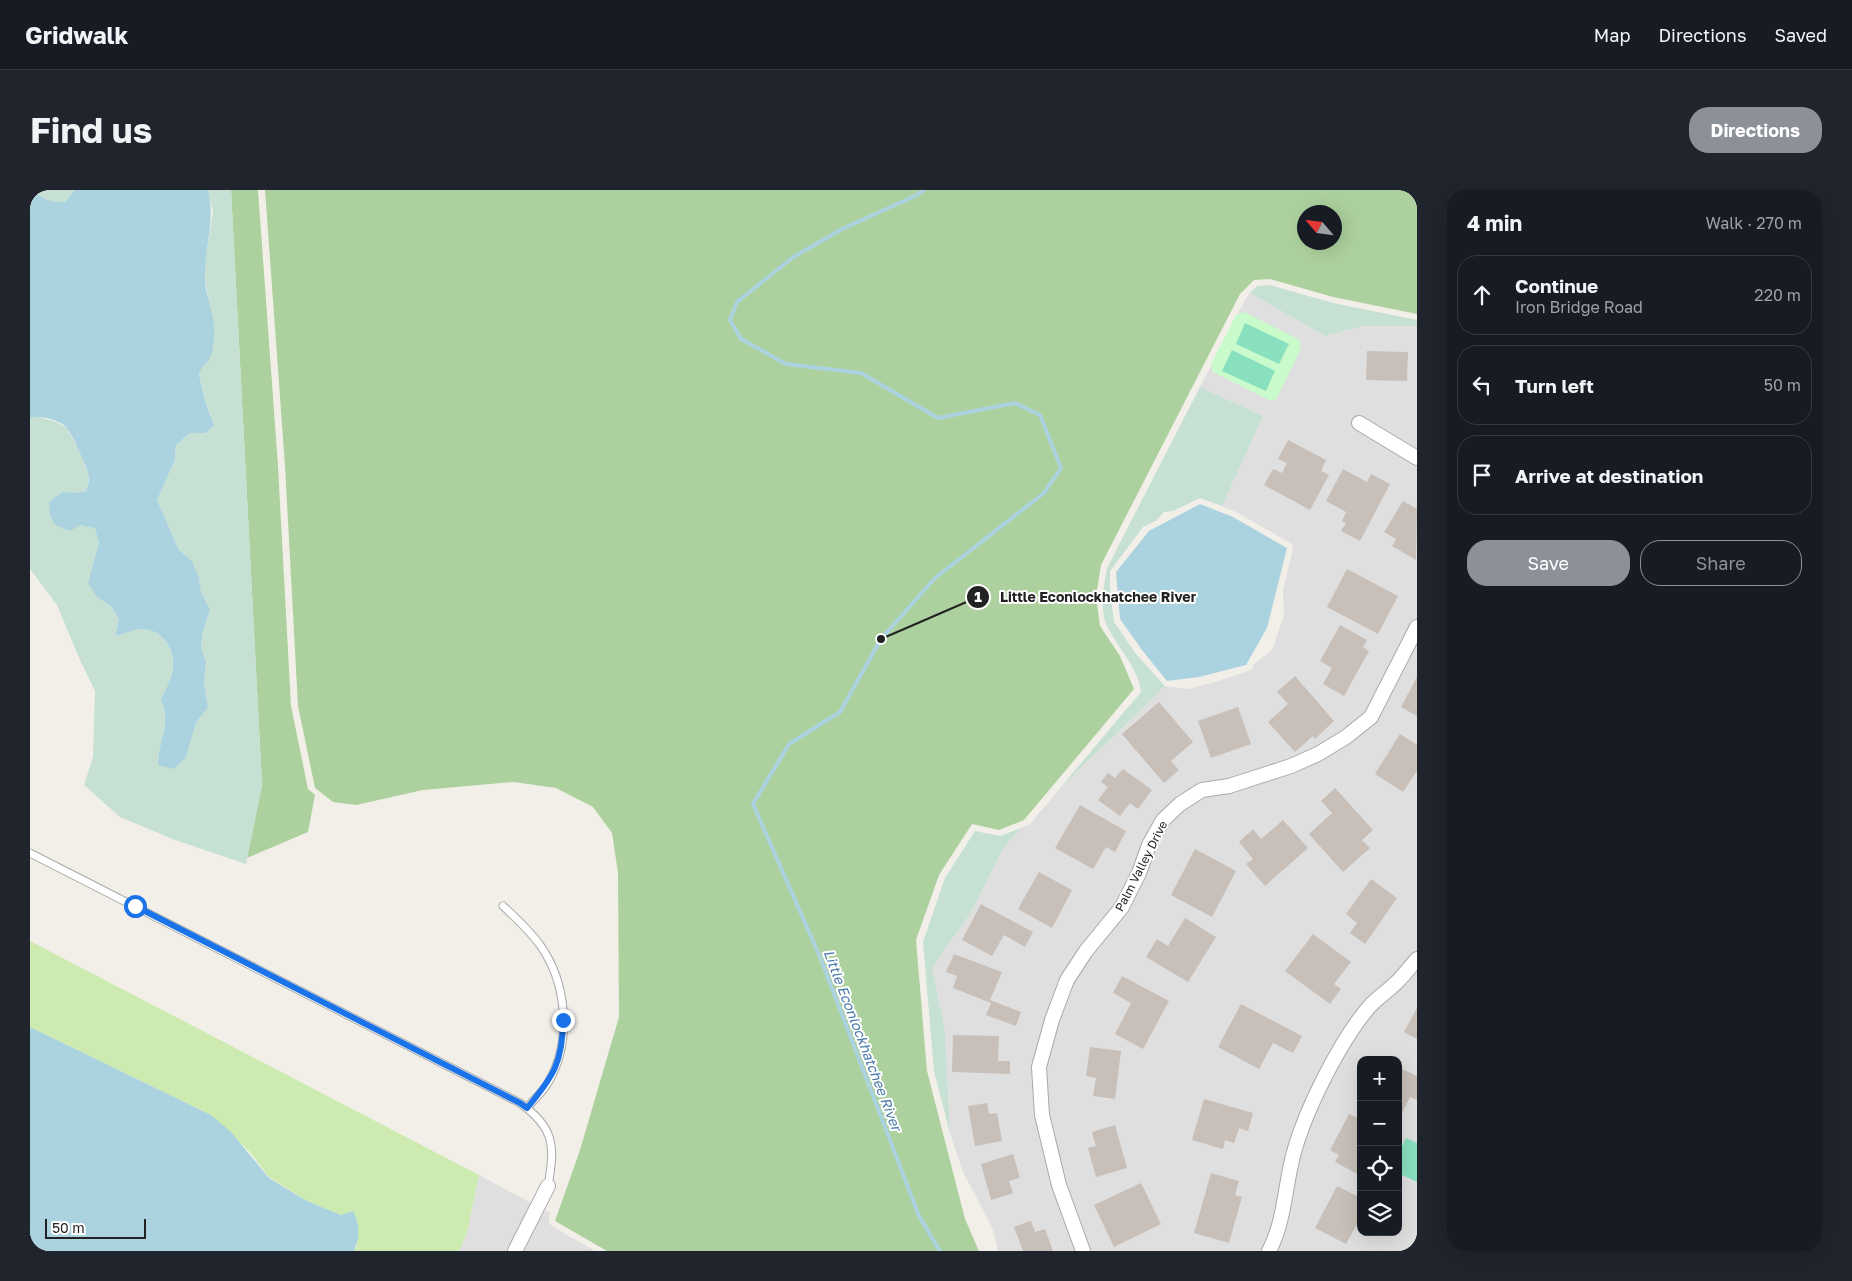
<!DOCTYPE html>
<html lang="en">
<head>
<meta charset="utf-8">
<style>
	body { margin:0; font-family:"Golos Text",sans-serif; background:#20242c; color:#f1f3f6 }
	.controls { position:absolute; right:15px; bottom:15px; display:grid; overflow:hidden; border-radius:10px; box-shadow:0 5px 20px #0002 }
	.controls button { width:45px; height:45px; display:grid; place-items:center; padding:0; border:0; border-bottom:1px solid #363941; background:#171b24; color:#f1f3f6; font:25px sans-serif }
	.compass { position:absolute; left:1267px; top:15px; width:45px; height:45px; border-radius:50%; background:#171b24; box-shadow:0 5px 20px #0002; rotate:298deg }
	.scale { position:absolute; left:15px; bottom:12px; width:101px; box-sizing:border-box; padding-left:5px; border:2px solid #222; border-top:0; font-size:14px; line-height:18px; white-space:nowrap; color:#222; -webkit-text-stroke:4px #fff; paint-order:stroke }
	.stop { position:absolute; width:15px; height:15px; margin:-11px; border:4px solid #1a73e8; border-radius:50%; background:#fff }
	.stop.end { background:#1a73e8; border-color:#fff; box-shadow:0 1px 5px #0008 }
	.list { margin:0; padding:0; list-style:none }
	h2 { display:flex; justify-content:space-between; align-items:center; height:65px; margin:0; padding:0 20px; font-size:21px }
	h2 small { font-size:16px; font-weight:400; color:#9ea1a6 }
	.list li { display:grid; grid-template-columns:32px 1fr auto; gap:15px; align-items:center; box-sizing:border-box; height:80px; margin:0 10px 10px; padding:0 10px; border:1px solid #363941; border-radius:20px }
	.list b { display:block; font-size:19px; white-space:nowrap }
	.list p { margin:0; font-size:16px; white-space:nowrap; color:#9ea1a6 }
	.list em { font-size:16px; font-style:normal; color:#9ea1a6 }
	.actions { display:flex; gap:10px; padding:15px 20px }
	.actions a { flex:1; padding:11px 0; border:1px solid #8c9099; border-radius:20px; text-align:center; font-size:18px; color:#8c9099 }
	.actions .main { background:#8c9099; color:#fff }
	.icon { flex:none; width:28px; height:28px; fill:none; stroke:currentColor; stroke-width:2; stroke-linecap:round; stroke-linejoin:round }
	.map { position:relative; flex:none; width:1387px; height:1061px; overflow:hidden; border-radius:20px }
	header { display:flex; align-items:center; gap:30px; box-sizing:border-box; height:70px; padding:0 25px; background:#171b24; border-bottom:1px solid #363941 }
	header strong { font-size:24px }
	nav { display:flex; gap:28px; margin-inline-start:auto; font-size:18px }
	.intro { display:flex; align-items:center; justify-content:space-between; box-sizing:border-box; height:120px; padding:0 30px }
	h1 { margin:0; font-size:35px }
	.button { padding:12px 22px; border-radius:20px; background:#8c9099; color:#fff; font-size:18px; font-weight:700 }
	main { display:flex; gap:30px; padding:0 30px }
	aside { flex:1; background:#171b24; border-radius:20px; box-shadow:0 5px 20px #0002 }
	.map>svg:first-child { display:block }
	.residential { fill:#e0dfdf; fill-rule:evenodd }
	.grass { fill:#cdebb0 }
	.forest { fill:#add19e; fill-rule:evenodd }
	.wetland { fill:#c6e0d4 }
	.park { fill:#c8facc }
	.pitch { fill:#88e0be }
	.water { fill:#aad3df }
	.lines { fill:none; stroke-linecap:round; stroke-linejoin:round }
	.stream { stroke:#aad3df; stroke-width:4 }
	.building { fill:#c7bfb8 }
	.service-casing { stroke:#a9a9a9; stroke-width:9 }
	.minor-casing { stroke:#a9a9a9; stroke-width:16 }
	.service { stroke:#fff; stroke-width:7 }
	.minor { stroke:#fff; stroke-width:14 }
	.route { stroke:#1a73e8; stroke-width:6 }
	.labels { text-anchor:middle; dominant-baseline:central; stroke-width:4; stroke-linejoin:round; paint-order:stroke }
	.street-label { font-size:12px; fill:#222; stroke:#fff }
	.water-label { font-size:14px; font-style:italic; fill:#4a7aab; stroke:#fff }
	.leader { fill:none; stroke:#222; stroke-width:2 }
	.callout-dot { fill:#222; stroke:#fff; stroke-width:2 }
	.mark-label { font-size:15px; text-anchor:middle; font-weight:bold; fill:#fff }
	.callout-label { font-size:14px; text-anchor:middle; font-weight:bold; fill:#222; stroke:#fff; stroke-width:4; stroke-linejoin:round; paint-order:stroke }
</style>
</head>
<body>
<header>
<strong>Gridwalk</strong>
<nav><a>Map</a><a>Directions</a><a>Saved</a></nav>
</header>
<div class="intro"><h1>Find us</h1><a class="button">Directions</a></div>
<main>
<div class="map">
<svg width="1387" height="1061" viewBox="0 0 1387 1061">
	<rect width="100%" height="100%" fill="#f2efe9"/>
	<!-- residential -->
	<g class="residential">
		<path d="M1220,103L1295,146L1333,136H1387V1061H968L962,1037L933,982L920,943L915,840L902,778L940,724L973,659L991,638L1000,634L1031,597L1135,496L1157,499L1186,492L1221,480L1225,473L1242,460L1254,425L1253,401L1263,358L1262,354L1206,322L1192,316L1233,226L1170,197L1216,108ZM1331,870H1368V1042H1331Z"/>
		<polygon points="449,985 501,1013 477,1061 429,1061 437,1043"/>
		<polygon points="515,1020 520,1023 521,1021 519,1028 519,1033 522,1036 565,1061 494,1061"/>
	</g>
	<!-- grass -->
	<polygon class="grass" points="0,751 449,985 437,1043 429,1061 324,1061 327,1056 311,1025 275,1010 239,987 220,962 181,925 0,837"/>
	<!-- forest -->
	<g class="forest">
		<polygon points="201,0 228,0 248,276 261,516 278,599 285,605 278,642 217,668 232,595"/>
		<path d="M235,0H1387V124L1303,107L1240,89L1224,90L1210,104L1071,375L1066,406L1070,436L1090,466L1104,499L994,630L969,640L942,634L909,685L886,750L897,881L935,1029L949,1061H577L525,1031L550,960L589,827L588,683L582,643L563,617L526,598L484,592L393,600L326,615L303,612L285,598L268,516L255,276ZM1274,22H1304V52H1274Z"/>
	</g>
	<!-- wetland -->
	<g class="wetland">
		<path d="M3,0H45L35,12C21,12 13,10 3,0Z"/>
		<path d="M178,0H201L232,595L216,674L145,650L90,627L54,595L63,567L65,501L50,470L27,415L0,379V228L3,226L24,231L37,238L52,266L59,289L56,301L44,303L50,335L65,337L69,353L65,370L67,407L81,416L89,429L85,446C93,444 103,440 112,439C131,438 145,458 143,477C142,488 135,500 131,510C142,535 128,549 128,574L144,578L156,567L166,533L178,517L174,493L176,472L171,457L173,441L180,420L171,402L169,387L162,371L149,360L127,310L145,270L146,255L160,243H175L181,225C174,212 174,199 169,185L172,176L181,166L178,107L175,88V70L183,22Z"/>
		<polygon points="1240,95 1303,113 1387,130 1387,136 1333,136 1295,146 1220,103 1227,96"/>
		<path d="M1170,197L1233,226L1192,316L1170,308L1143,321L1134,322L1127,330L1113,337L1080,381V400L1084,432L1106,464L1135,496L1031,597L1111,502C1109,479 1086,455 1077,436C1069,420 1074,395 1077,378Z"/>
		<polygon points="991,638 973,659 940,724 902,778 915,840 920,943 904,881 893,752 915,688 945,641 970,646"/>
	</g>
	<!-- park -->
	<polygon class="park" points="1214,122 1270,150 1271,158 1247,208 1241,211 1183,182 1181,174 1206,125"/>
	<!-- pitch -->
	<g class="pitch">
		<polygon points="1215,133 1259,154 1249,174 1206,154"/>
		<polygon points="1202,160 1245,181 1236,201 1192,181"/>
		<polygon points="1376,948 1387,953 1387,992 1368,983 1368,964"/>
	</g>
	<!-- water -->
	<g class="water">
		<path d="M0,0H3C13,10 21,12 35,12L45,0H178C186,30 174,57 175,87C175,106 185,124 184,144C184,149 183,161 181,166C177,174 172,174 169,185C172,195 173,203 176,213C178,221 182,228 184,236L175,243H160L146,255L145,270L127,310L149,360L162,371L169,387L171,402L180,420L173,441L171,457L176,472L174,493L178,517L166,533L156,567L144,579L128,575C128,549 142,535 131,510C135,500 142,488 143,477C145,458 131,438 111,439C103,440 93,444 85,446L89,429L81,416L67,407L58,393L69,353L65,338L50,335L40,341L25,335L20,325L19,312L33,302L44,303L56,301C57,297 59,293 59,289C59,280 43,246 37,238C30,230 10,225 0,228Z"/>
		<polygon points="1170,314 1203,327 1257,358 1237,438 1216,475 1169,487 1137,491 1112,460 1090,429 1086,382 1119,341"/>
		<path d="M0,837L181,925L201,942L239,988L275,1010L311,1025L323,1021C330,1033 330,1048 324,1061H0Z"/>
	</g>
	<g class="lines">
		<!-- stream -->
		<polyline class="stream" points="894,0 885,6 812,39 762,68 707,112 700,130 711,149 756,174 831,183 908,228 985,213 1010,225 1031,278 1014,303 905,388 851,449 810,522 759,554 723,614 790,767 889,1026 910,1061"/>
	</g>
	<!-- building -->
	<g class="building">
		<polygon points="1337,161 1378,162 1377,191 1336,190"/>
		<polygon points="1258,250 1296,270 1291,281 1299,285 1280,320 1234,295 1243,279 1252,283 1257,273 1248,269"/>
		<polygon points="1313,279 1337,292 1341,284 1360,294 1330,351 1311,341 1316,333 1312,331 1316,322 1296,311"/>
		<polygon points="1373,311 1387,319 1386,370 1362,356 1366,349 1354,342"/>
		<polygon points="1317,379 1368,406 1348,444 1297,417"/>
		<polygon points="1310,435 1337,450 1333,457 1339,461 1314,506 1293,494 1302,478 1290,471"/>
		<polygon points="1265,486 1304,531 1285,549 1283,546 1265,562 1238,532 1258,514 1247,502"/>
		<polygon points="1387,487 1387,526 1371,517"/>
		<polygon points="1129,512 1163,552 1141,571 1149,580 1134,593 1092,544"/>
		<polygon points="1208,517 1221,554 1181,568 1168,531"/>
		<polygon points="1370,544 1387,555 1387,581 1373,602 1345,584"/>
		<polygon points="1093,579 1122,600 1108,619 1100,613 1090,626 1068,610 1078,597 1071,592 1078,583 1085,588"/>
		<polygon points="1305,598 1343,640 1332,650 1340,658 1313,682 1279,644 1302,623 1291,611"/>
		<polygon points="1050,615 1096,641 1085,662 1076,657 1063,679 1025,658"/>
		<polygon points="1253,630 1278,658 1235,696 1216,674 1223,669 1209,652 1223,639 1231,649"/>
		<polygon points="1165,659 1206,681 1182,727 1141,705"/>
		<polygon points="1009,682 1042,700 1022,738 988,719"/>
		<polygon points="1341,689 1367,708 1335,754 1320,743 1327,733 1316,724"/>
		<polygon points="951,714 1003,742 995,757 974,745 962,766 932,750"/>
		<polygon points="1155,728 1186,747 1158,792 1116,767 1127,749 1138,756"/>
		<polygon points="1283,744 1321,772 1304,794 1311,799 1300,814 1255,781"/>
		<polygon points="924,764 972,782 960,810 991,822 986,836 956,825 961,813 923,798 927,786 916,782"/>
		<polygon points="1092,786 1139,811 1113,859 1085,844 1101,813 1083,803"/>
		<polygon points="1211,814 1272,846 1263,863 1243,853 1229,879 1188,857"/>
		<polygon points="1387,818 1387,849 1374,842"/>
		<polygon points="923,845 969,846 968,871 980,871 980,884 922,882"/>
		<polygon points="1060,857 1091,861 1085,909 1063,906 1066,888 1056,886"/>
		<polygon points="1368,877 1387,886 1387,910 1380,907 1372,923 1368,921"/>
		<polygon points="1174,909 1223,923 1218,941 1209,938 1204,953 1195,950 1193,959 1162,950"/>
		<polygon points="957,913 959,924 967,923 972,951 945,956 938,916"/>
		<polygon points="1319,924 1331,930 1331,986 1305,972 1309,965 1300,960"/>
		<polygon points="1085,935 1097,978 1066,987 1058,958 1066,956 1062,942"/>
		<polygon points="983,964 990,988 979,991 983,1003 961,1010 951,974"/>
		<polygon points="1181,983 1209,991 1205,1005 1212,1007 1199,1053 1164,1043"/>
		<polygon points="1111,993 1131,1034 1084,1057 1064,1015"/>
		<polygon points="1307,996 1331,1008 1331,1033 1328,1032 1316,1054 1285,1038"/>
		<polygon points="1001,1031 1005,1042 1015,1039 1023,1061 993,1061 984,1037"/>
	</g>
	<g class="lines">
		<defs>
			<g id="service">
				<path d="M0,663L490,913C525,938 525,956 518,996"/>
				<path d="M473,716C486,728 499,740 510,755C537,793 542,850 519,891C514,901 504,909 497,918"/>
			</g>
			<g id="minor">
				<polyline points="1329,233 1387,268"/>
				<polyline points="485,1061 518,996"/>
				<polyline points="1053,1061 1029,995 1012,925 1009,877 1022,830 1037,790 1056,761 1092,717 1109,683 1119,655 1133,630 1150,614 1172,600 1199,596 1261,576 1288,564 1316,547 1341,527 1387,437"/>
				<path d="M1239,1061C1255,1031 1255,994 1264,962C1276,919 1310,851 1339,817C1347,808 1358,801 1367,792C1374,785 1380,777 1387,769"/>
			</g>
		</defs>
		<!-- service casing -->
		<use href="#service" class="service-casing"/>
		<!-- minor casing -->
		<use href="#minor" class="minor-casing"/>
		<!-- service -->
		<use href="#service" class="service"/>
		<!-- minor -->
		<use href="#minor" class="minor"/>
	</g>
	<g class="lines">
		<!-- route -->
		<path class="route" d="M105,716L490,913L497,918C523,887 533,872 533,830"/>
	</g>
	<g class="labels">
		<!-- street labels -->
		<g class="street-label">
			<text transform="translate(1111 676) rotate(-63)">Palm Valley Drive</text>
		</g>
		<!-- water labels -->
		<g class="water-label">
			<text transform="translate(833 850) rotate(69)">Little Econlockhatchee River</text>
		</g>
	</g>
	<!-- callouts -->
	<path class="leader" d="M851 449L948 407"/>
	<g class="callout-dot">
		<circle cx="851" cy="449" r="5"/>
		<circle cx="948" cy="407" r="12"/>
	</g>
	<g class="mark-label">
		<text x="948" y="412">1</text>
	</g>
	<g class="callout-label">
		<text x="1068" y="412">Little Econlockhatchee River</text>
	</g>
</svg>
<div class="controls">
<button>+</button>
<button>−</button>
<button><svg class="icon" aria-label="locate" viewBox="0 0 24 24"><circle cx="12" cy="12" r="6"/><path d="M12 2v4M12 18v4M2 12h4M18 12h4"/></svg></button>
<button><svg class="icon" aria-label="layers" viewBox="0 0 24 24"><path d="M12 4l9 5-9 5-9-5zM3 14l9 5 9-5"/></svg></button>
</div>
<svg class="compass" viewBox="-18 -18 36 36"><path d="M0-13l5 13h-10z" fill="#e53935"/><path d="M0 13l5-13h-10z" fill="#9ea1a6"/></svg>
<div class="scale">50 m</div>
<div class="stop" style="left:105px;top:716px"></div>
<div class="stop end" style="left:533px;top:830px"></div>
</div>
<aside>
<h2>4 min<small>Walk · 270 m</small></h2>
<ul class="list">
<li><svg class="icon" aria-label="ahead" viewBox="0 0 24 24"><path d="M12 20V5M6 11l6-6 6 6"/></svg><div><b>Continue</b><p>Iron Bridge Road</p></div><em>220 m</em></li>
<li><svg class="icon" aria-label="left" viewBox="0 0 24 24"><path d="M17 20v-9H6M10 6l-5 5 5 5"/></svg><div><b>Turn left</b></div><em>50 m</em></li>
<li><svg class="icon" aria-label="arrive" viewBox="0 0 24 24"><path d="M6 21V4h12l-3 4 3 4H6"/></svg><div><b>Arrive at destination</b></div></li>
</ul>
<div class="actions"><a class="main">Save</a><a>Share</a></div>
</aside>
</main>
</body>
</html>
